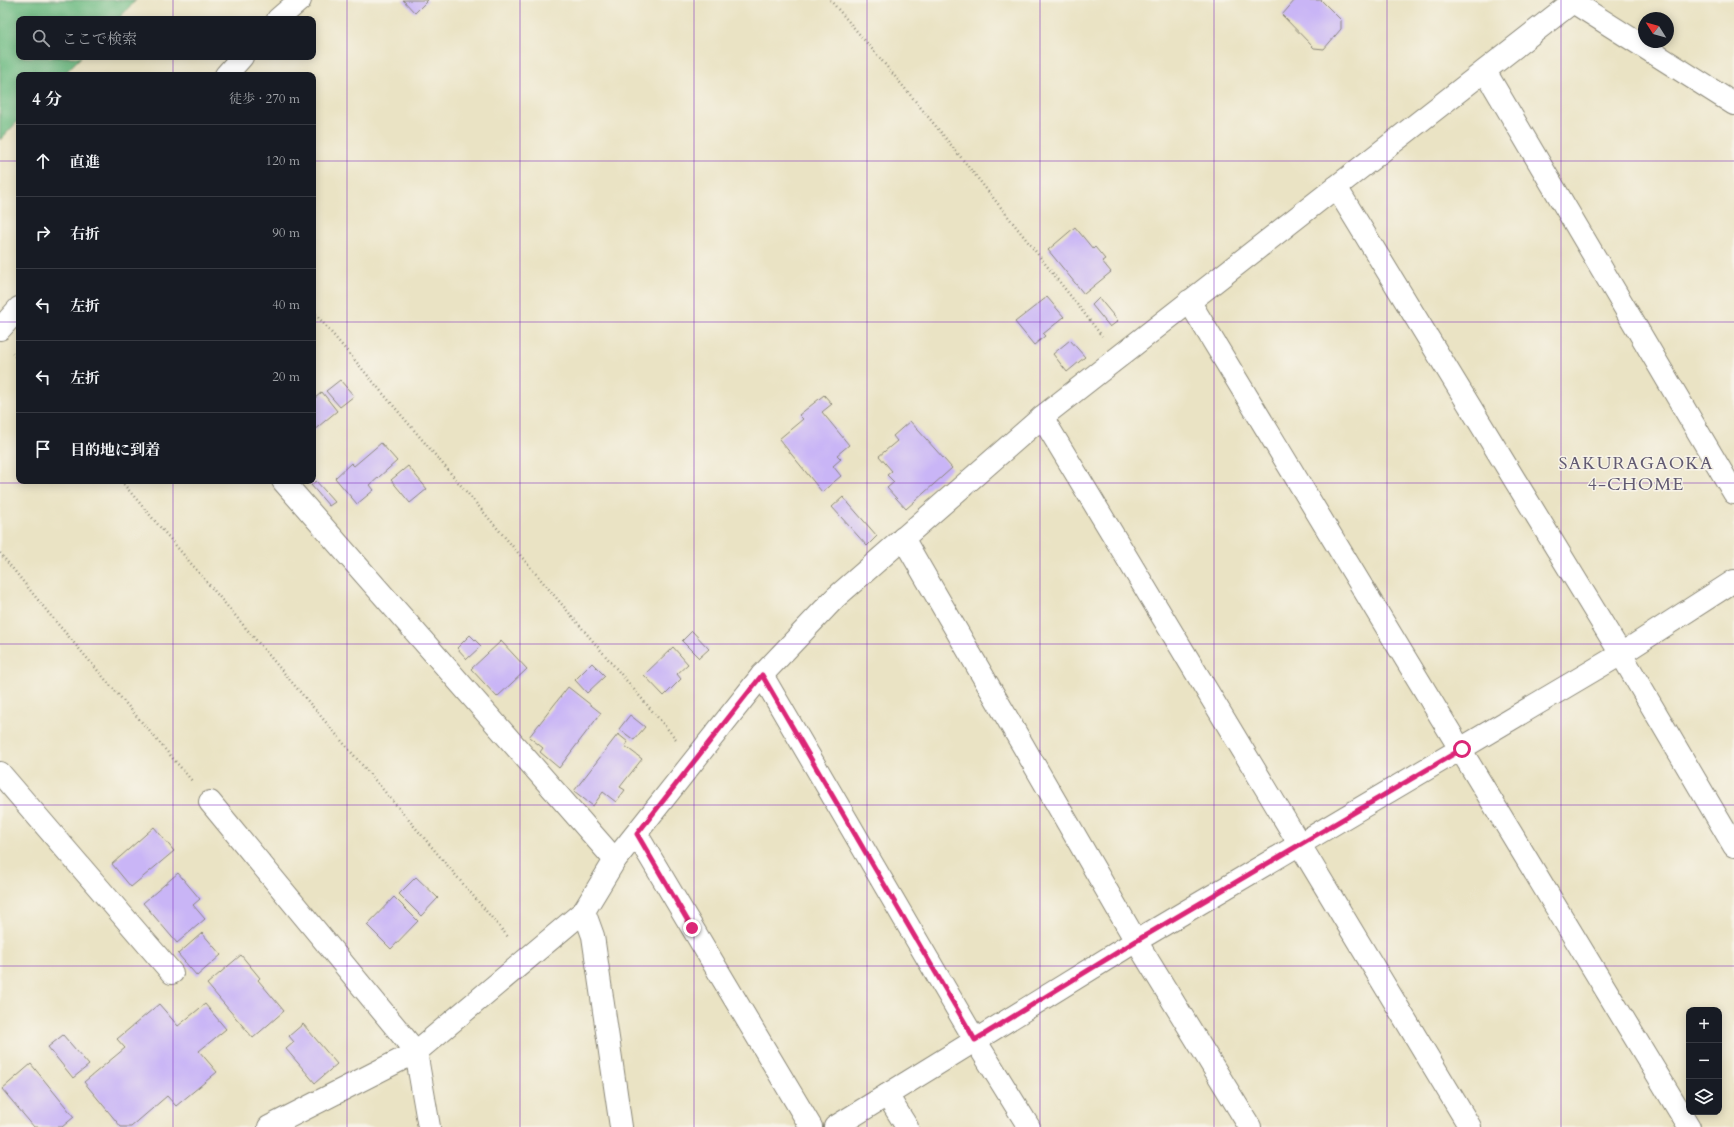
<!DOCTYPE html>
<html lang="ja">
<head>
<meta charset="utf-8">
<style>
	body { margin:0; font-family:Cardo,"Noto Serif JP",serif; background:#242831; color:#f1f3f6 }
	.controls { position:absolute; right:12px; bottom:12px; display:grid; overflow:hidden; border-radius:8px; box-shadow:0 2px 10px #0003 }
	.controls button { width:36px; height:36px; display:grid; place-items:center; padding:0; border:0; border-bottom:1px solid #363941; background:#171b24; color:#f1f3f6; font:20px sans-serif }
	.compass { position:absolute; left:1638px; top:12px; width:36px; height:36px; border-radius:50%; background:#171b24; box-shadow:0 2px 10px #0003; rotate:307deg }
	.stop { position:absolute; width:12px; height:12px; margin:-9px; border:3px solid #db2777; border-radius:50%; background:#fff }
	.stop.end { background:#db2777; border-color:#fff; box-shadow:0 1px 4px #0008 }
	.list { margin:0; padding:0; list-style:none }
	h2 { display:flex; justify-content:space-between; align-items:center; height:52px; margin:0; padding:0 16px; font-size:17px }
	h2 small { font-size:13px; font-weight:400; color:#9ea1a6 }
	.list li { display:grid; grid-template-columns:26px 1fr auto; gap:12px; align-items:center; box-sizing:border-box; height:72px; padding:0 16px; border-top:1px solid #363941 }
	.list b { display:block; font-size:15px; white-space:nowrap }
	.list em { font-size:13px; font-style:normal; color:#9ea1a6 }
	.icon { flex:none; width:22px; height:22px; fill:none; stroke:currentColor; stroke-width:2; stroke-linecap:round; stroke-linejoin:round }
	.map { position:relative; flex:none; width:1734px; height:1127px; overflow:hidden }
	.search { position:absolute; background:#171b24; box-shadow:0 2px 10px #0003; left:16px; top:16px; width:300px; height:44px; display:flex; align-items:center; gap:10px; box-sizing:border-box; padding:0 14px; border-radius:8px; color:#9ea1a6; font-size:15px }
	.panel { position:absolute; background:#171b24; box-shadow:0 2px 10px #0003; left:16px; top:72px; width:300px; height:412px; border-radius:8px }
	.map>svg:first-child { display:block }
	.forest { fill:#6fbc84; stroke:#4d7458 }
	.building { fill:#c9b5f6 }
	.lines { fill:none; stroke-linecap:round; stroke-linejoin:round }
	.minor-casing { stroke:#8a8778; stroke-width:24 }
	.path { stroke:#8a8778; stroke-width:2.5; stroke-dasharray:1 3; stroke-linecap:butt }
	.minor { stroke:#fff; stroke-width:22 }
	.route { stroke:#db2777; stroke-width:5 }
	.grid { fill:none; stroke:#7b2cbf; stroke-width:1; stroke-opacity:0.55 }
	.labels { text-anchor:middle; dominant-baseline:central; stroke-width:3; stroke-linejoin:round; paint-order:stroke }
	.neighbourhood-label { font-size:18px; letter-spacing:1px; fill:#625b72; stroke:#f7f3e8 }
</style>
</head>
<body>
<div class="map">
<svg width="1734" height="1127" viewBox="0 0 1734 1127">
	<rect width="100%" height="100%" fill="#f7f3e8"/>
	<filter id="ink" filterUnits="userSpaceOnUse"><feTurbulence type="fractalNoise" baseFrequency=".025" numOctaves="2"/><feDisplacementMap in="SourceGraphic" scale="8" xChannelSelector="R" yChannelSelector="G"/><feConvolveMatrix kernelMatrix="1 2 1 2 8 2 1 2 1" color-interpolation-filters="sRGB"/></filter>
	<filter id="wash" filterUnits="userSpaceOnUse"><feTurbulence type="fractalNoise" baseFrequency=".012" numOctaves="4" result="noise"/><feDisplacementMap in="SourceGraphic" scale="16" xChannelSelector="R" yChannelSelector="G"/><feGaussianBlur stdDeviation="0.9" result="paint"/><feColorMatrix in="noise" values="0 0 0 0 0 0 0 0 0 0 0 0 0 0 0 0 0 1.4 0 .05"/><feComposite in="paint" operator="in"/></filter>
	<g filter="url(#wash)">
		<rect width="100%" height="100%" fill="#eae3c4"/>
		<!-- forest -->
		<polygon class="forest" points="0,0 136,0 118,19 19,19 19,57 81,57 63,75 19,75 19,120 0,140"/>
		<g id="blocks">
			<!-- building -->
			<g class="building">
				<polygon points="403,0 428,0 415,13"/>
				<polygon points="1295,0 1321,0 1341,20 1341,29 1324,49 1314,48 1282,15"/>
				<polygon points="1075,227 1093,249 1095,247 1105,259 1102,261 1111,272 1084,294 1048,250"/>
				<polygon points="1047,297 1064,317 1043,334 1045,336 1034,345 1015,322"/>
				<polygon points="1099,298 1118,321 1110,327 1092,305"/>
				<polygon points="1070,340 1085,357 1067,372 1053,354"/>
				<polygon points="340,380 354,396 340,407 326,391"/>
				<polygon points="322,392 337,411 313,431 313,400"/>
				<polygon points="824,395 832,404 822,412 849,445 837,455 841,459 833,466 841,476 822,492 779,439 803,419 799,415"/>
				<polygon points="910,421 952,468 906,509 887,488 894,482 887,475 892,471 879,456 897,441 893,436"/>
				<polygon points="381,443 397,461 370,485 374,490 357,504 335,478 351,463 354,466"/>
				<polygon points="408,466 427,489 410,503 391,480"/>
				<polygon points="316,481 335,502 329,506 311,485"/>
				<polygon points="843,497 877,536 867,546 832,507"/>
				<polygon points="692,631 709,649 699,658 682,641"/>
				<polygon points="470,635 481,646 467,659 457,648"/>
				<polygon points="501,641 527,669 497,697 471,669"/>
				<polygon points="673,647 688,664 677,674 681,679 664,696 644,675"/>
				<polygon points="592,663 605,676 587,693 575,680"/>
				<polygon points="568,687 601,713 559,768 540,752 543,748 529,737"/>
				<polygon points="630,715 645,727 634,740 619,729"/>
				<polygon points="618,734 628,742 625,746 642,759 620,787 625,790 616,802 603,792 593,806 574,791"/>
				<polygon points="154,827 174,851 131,887 112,864"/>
				<polygon points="178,873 200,899 193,905 205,919 177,943 143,903"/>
				<polygon points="416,877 438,898 421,916 399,894"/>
				<polygon points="394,897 418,921 391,949 367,925"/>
				<polygon points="202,933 221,955 197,976 178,954"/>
				<polygon points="241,955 260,978 258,980 284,1011 253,1038 207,984"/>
				<polygon points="159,1004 178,1026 205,1004 226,1029 199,1051 217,1072 176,1106 167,1096 131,1127 121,1127 84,1082 125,1048 117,1039"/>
				<polygon points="303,1024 337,1064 315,1083 286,1049 294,1042 289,1036"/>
				<polygon points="63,1035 89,1065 73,1078 48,1047"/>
				<polygon points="31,1064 74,1117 62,1127 34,1127 2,1089"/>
			</g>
		</g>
	</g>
	<g filter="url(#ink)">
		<use href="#blocks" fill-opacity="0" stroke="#8a8778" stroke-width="1"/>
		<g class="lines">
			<defs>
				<g id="minor">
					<polyline points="1570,0 1734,104"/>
					<polyline points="278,19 300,0"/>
					<polyline points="1485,71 1734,493"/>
					<polyline points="226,75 242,57"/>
					<polyline points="1336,187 1621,654 1734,846"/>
					<polyline points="1189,301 1689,1127"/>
					<polyline points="0,329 19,308"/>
					<polyline points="1042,417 1470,1127"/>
					<polyline points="283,481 615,860"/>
					<polyline points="903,538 1136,941 1250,1127"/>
					<polyline points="762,675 975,1040 1029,1127"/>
					<polyline points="0,773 172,973"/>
					<polyline points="210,802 416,1052 429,1127"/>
					<polyline points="637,835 811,1127"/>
					<polyline points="584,911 593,936 621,1127"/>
					<polyline points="887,1095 907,1127"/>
					<polyline points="269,1127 416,1052 584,911 615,860 762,675 835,598 1042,417 1575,0"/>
					<polyline points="835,1127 1136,941 1621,654 1734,581"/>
				</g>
			</defs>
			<!-- minor casing -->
			<use href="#minor" class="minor-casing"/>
			<!-- path -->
			<g class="path">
				<path d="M830,0C925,109 1013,223 1102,336"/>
				<polyline points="313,311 676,739"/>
				<polyline points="12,353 19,361"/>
				<polyline points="121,481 509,938"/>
				<polyline points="0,553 51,616 193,782"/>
			</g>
			<!-- minor -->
			<use href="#minor" class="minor"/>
		</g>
	</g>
	<g class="lines" filter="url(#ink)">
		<!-- route -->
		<polyline class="route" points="692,928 637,834 762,675 975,1040 1136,941 1462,749"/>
	</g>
	<!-- grid -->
	<path class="grid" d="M173,0V19M347,0V1127M520,0V1127M694,0V1127M867,0V1127M1040,0V1127M1214,0V1127M1387,0V1127M1561,0V1127M173,57V75M0,161H19M313,161H1734M0,322H19M313,322H1734M173,481V1127M0,483H1734M0,644H1734M0,805H1734M0,966H1734"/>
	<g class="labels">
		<!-- neighbourhood labels -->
		<g class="neighbourhood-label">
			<text x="1636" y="463">SAKURAGAOKA<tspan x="1636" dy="21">4-CHOME</tspan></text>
		</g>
	</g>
</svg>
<div class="controls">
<button>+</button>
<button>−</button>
<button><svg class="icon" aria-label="layers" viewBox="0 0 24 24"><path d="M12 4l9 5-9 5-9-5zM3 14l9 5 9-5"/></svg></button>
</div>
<svg class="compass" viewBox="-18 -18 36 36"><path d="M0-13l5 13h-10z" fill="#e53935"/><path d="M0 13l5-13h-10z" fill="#9ea1a6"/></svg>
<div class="stop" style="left:1462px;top:749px"></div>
<div class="stop end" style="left:692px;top:928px"></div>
<div class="search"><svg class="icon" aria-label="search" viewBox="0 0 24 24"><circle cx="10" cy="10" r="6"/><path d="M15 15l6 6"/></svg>ここで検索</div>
<section class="panel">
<h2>4 分<small>徒歩 · 270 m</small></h2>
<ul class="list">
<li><svg class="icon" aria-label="ahead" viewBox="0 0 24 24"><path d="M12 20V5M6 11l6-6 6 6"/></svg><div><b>直進</b></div><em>120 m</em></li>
<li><svg class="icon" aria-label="right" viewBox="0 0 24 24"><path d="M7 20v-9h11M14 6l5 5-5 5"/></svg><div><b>右折</b></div><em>90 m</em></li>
<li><svg class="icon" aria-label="left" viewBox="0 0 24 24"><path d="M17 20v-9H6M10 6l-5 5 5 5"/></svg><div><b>左折</b></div><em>40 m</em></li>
<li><svg class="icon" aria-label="left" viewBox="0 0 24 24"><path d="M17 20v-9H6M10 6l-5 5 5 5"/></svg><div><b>左折</b></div><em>20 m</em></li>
<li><svg class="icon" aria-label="arrive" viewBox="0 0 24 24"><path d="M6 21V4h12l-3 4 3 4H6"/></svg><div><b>目的地に到着</b></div></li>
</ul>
</section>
</div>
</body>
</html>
